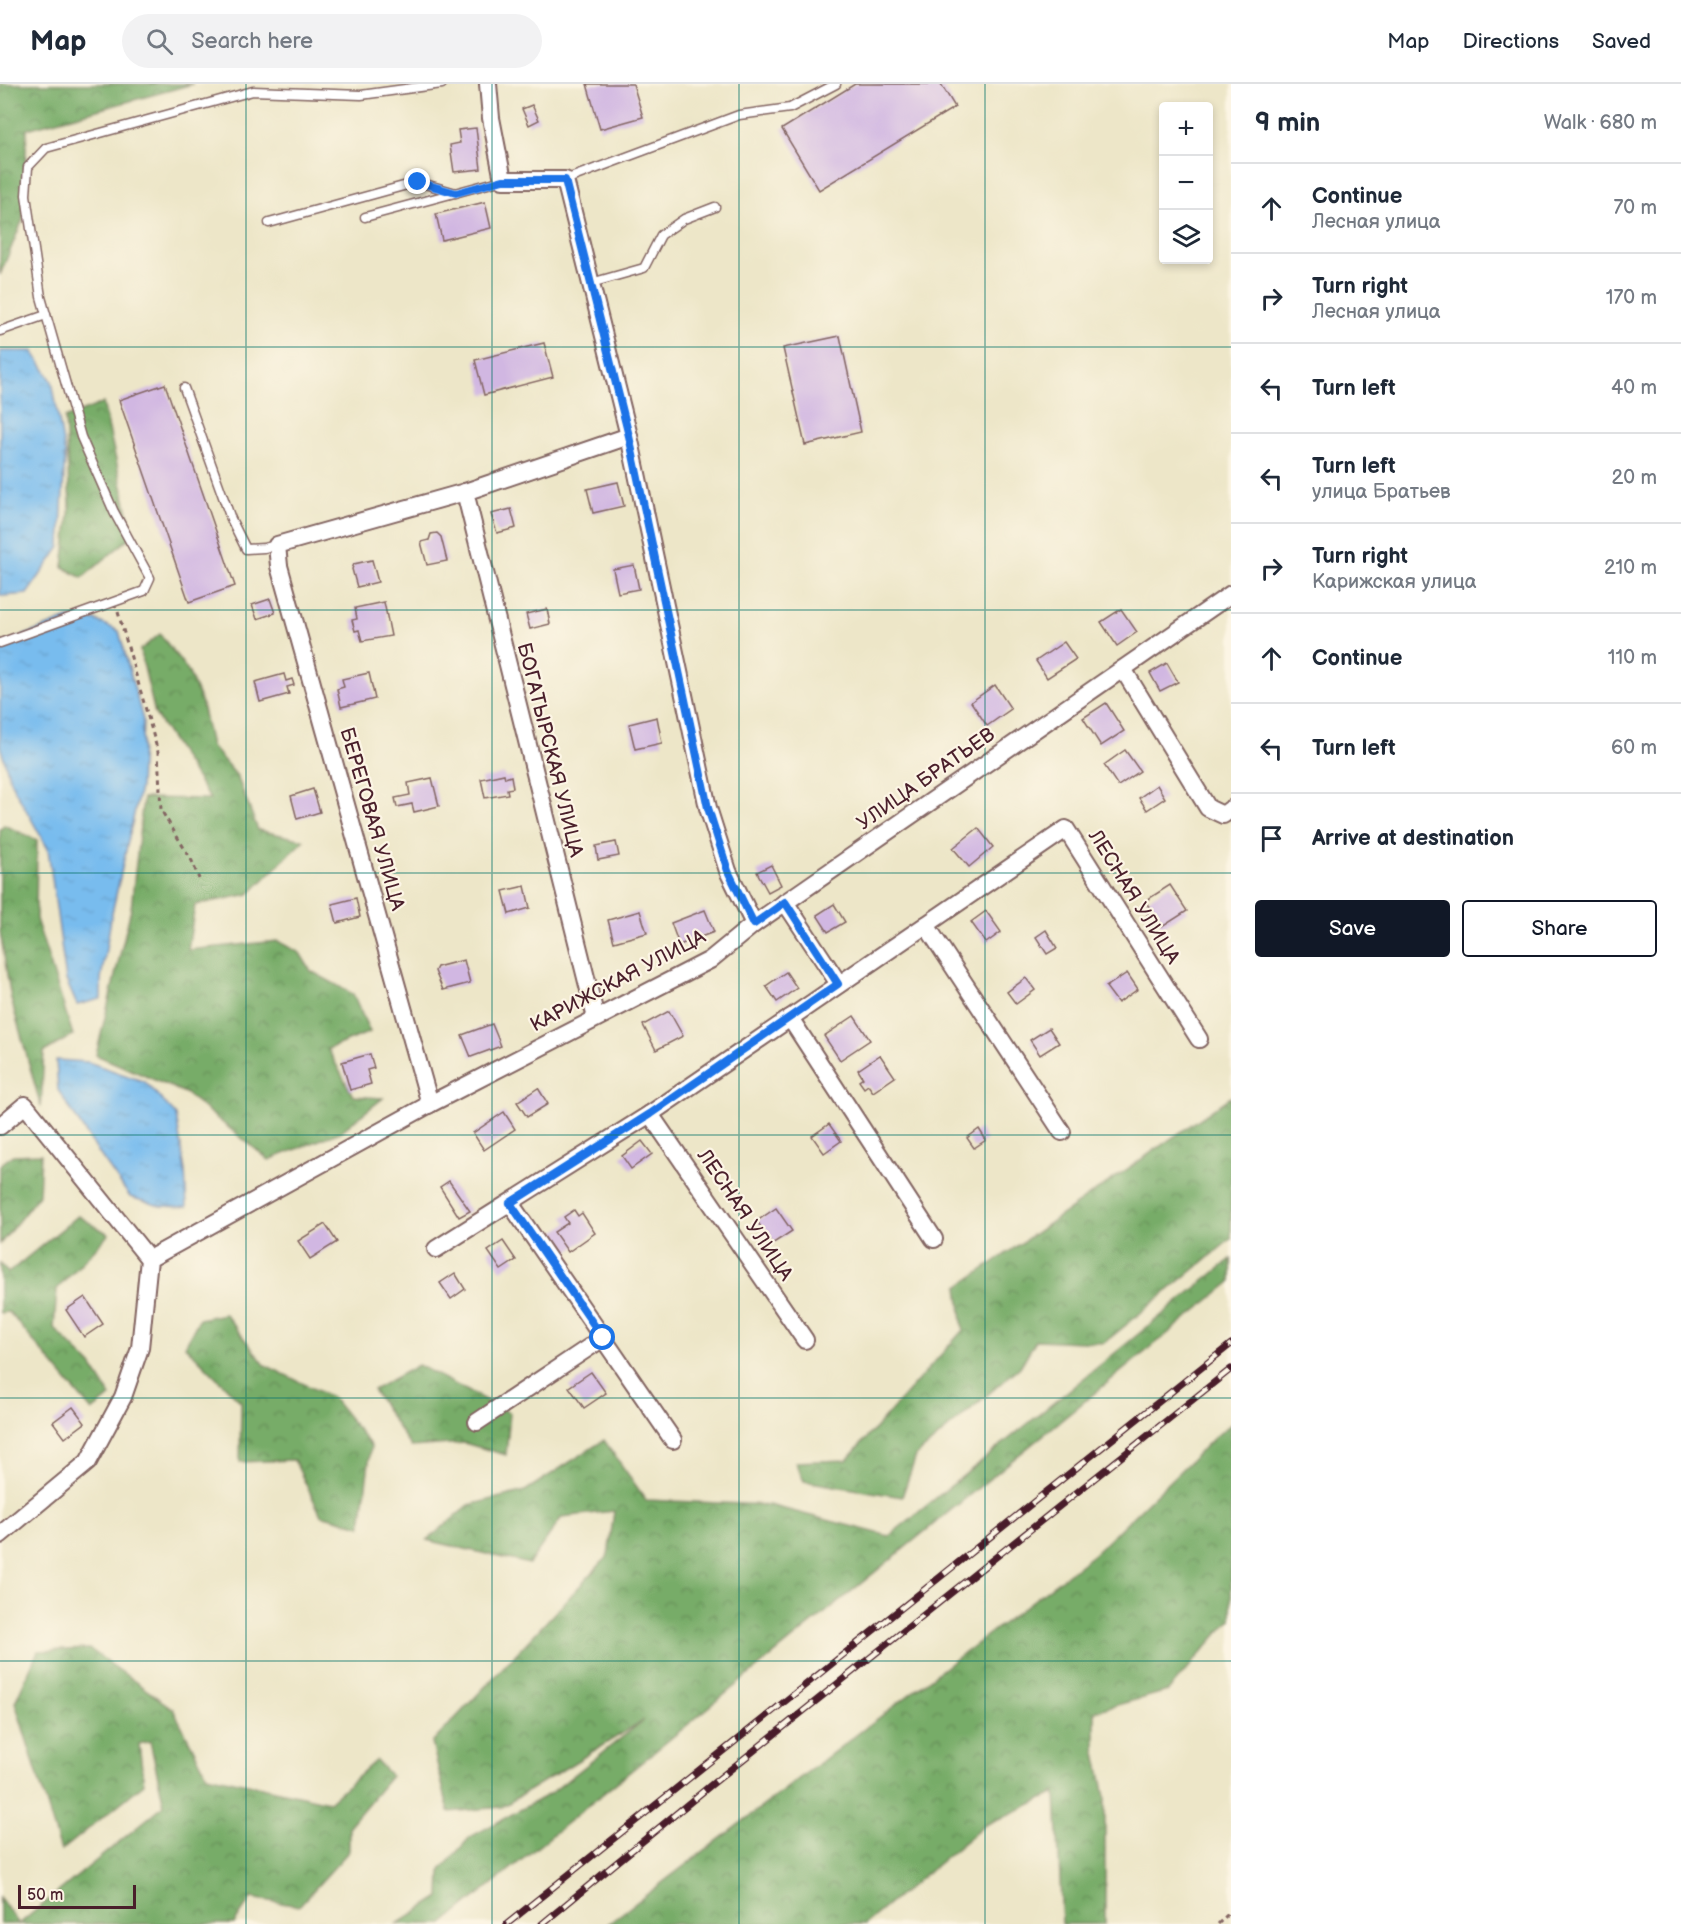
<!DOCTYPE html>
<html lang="en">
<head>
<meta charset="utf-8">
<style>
	body { margin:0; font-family:"Balsamiq Sans",sans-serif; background:#f2f2f3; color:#1f2937 }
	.controls { position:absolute; right:18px; top:18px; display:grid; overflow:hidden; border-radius:6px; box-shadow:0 3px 9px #0003 }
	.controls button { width:54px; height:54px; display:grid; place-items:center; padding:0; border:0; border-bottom:2px solid #e0e1e3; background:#fff; color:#1f2937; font:30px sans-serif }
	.scale { position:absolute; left:18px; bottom:15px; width:118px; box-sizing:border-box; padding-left:6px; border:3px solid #4a1f2b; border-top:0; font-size:16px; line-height:21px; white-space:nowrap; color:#4a1f2b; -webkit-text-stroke:4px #fcf5e5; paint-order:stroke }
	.stop { position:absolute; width:18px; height:18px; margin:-14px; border:4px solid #1a73e8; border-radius:50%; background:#fff }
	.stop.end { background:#1a73e8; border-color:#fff; box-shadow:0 2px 6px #0008 }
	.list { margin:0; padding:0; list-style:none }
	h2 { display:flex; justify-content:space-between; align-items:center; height:78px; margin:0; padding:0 24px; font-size:26px }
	h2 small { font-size:20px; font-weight:400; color:#747a83 }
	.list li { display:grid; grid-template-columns:39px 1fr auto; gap:18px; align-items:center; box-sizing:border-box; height:90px; padding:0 24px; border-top:2px solid #e0e1e3 }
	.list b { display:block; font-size:22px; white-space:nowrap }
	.list p { margin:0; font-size:20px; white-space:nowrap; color:#747a83 }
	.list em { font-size:20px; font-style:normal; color:#747a83 }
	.actions { display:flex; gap:12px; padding:18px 24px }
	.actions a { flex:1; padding:14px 0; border:2px solid #111827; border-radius:6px; text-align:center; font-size:21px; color:#111827 }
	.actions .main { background:#111827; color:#fff }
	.icon { flex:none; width:33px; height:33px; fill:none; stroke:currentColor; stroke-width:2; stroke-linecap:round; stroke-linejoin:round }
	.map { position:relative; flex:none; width:1231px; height:1840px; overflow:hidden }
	header { display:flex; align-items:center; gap:36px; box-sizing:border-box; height:84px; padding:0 30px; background:#fff; border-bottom:2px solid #e0e1e3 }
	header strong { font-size:28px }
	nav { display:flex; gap:33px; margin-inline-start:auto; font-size:21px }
	.search { width:420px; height:54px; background:#f2f2f3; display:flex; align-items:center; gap:15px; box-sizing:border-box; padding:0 21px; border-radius:33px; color:#747a83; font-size:22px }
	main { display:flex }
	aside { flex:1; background:#fff }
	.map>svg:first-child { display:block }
	.forest { fill:url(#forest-crowns); stroke:#60664a; stroke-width:1.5 }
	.water { fill:url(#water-ripples); stroke:#616e8c; stroke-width:1.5 }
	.building { fill:#d1b7e2 }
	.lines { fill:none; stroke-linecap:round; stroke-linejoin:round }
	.lane-casing { stroke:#836562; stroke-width:11 }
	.street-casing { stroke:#836562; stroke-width:20 }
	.path { stroke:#836562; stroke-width:3; stroke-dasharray:4.5 4.5; stroke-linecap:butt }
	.lane { stroke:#fff; stroke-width:8 }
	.street { stroke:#fff; stroke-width:16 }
	.rail-casing { stroke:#4a1f2b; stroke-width:7 }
	.rail { stroke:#fcf5e5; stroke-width:4.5; stroke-dasharray:14; stroke-linecap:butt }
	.route { stroke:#1a73e8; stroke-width:8 }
	.grid { fill:none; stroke:#0f766e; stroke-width:1.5; stroke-opacity:0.55 }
	.labels { text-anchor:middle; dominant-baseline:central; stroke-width:4.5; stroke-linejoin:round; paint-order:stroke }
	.street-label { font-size:20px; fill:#4a1f2b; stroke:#fcf5e5 }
</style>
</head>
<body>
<header>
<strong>Map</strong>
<div class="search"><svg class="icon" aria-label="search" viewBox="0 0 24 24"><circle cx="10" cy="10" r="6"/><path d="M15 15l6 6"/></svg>Search here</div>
<nav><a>Map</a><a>Directions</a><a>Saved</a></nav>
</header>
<main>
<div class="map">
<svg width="1231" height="1840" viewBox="0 0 1231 1840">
	<defs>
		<pattern id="forest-crowns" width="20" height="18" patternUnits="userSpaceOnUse" patternTransform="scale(1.5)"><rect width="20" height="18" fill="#77ac68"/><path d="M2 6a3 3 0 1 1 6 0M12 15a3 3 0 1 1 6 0" fill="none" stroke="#648b56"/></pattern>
		<pattern id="water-ripples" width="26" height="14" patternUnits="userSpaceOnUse" patternTransform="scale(1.5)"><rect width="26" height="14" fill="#78bcee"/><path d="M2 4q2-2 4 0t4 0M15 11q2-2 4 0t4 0" fill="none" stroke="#69a1cc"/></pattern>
	</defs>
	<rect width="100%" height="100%" fill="#fcf5e5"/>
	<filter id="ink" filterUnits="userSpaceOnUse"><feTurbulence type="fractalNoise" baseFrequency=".0167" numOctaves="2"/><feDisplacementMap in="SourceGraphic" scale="12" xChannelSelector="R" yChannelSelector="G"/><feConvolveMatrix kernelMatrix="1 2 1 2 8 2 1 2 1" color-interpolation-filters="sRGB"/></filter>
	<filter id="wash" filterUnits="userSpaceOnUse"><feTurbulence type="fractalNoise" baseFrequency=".008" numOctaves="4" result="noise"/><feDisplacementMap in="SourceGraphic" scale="24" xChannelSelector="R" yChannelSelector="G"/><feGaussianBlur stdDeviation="1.35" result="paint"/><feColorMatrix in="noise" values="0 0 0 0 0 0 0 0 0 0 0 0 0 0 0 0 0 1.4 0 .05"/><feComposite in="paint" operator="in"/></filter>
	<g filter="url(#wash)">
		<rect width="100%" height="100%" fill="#ede6c8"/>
		<!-- forest -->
		<g class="forest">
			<polygon points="0,0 193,0 27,45 23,135 0,191"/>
			<polygon points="103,319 133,451 82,494 63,483 70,422 65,334"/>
			<polygon points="160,550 188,587 202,620 211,662 237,692 258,746 304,756 249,810 195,821 188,866 278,857 300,869 311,887 353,910 370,948 328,965 353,1012 383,1014 340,1048 269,1076 185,1009 96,971 131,825 143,714 210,715 155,630 140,566"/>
			<polygon points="4,741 37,756 36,835 73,951 44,968 41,1023 11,915 0,847 0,746"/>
			<polygon points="1231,1013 1231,1155 1104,1259 1036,1256 1020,1283 916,1372 902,1413 804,1397 795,1378 847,1376 963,1246 958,1203"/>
			<polygon points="41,1070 39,1111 0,1160 0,1081 13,1071"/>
			<polygon points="78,1132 109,1150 57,1205 54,1244 91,1281 111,1312 92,1327 9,1228 0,1229 0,1179 8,1189"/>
			<polygon points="1231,1175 1231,1198 443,1840 397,1840 440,1813 441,1786 470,1753 551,1709 644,1636 502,1723 449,1728 432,1659 608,1472 614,1427 562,1433 529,1480 427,1456 469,1421 525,1407 604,1356 646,1416 769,1421 889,1452"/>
			<polygon points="225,1230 265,1281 333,1314 371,1362 361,1442 321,1431 294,1376 240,1378 241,1318 185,1262 199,1235"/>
			<polygon points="418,1281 510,1329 506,1371 464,1359 411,1363 373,1306"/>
			<polygon points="1231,1340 1231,1535 1168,1607 1095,1627 1095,1664 1105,1712 1105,1840 1062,1840 1056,1709 985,1741 865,1840 608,1840 1094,1470 1215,1353"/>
			<polygon points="90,1565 173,1625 207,1691 329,1718 376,1676 391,1692 349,1742 349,1767 299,1822 251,1814 234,1840 0,1840 0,1814 19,1840 164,1721 150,1657 139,1660 144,1700 61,1767 15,1618 38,1567"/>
		</g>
		<!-- water -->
		<g class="water">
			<polygon points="0,267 33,267 52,297 65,370 60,463 27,510 3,512 0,511"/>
			<polygon points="68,534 95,536 119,547 143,636 140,704 112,829 101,895 101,915 77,921 66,896 48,765 11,699 0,662 0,561"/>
			<polygon points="56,976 88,978 145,998 176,1031 185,1087 187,1123 160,1122 130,1113 98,1068 58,1006"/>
		</g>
		<g id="blocks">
			<!-- building -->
			<g class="building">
				<polygon points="587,0 633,0 643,33 600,45"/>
				<polygon points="855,0 941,0 955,23 819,106 782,45"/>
				<polygon points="532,21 539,36 529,41 522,25"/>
				<polygon points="476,44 481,85 454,88 450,61 460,59 458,46"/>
				<polygon points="485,118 491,144 442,156 436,130"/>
				<polygon points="840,252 861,348 805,361 783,264"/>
				<polygon points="544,259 553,293 484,311 475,276"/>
				<polygon points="165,300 235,502 189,518 119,316"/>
				<polygon points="618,398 624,422 593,429 587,405"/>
				<polygon points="511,425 516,444 497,449 491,430"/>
				<polygon points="437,449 441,453 447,477 427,481 421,458 429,456 431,450"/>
				<polygon points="372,476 378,498 357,503 352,485 354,480"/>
				<polygon points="634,481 639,505 618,509 613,485"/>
				<polygon points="270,515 275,529 257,535 252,521"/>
				<polygon points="384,518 391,552 362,557 359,546 355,547 352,536 357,535 355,524"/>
				<polygon points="547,525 550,540 530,545 526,530"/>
				<polygon points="1121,525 1137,548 1117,562 1101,538"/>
				<polygon points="1064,558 1076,575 1047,594 1036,577"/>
				<polygon points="1167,579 1178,598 1160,607 1150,589"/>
				<polygon points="369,589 375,615 341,623 337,605 344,603 342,595"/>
				<polygon points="284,590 286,597 292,595 294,601 287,603 289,610 260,618 255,598"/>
				<polygon points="995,601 1011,625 987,642 971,618"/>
				<polygon points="1106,619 1124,647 1101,662 1083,634"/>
				<polygon points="657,633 662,659 635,665 629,640"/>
				<polygon points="1125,666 1140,687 1118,702 1104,681"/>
				<polygon points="504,690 505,694 511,692 513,704 507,705 508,710 485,714 481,695"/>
				<polygon points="432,694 439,722 414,728 412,720 397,723 395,714 410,711 408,699"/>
				<polygon points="1157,701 1165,714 1147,726 1139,714"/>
				<polygon points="313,705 320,728 297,735 291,712"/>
				<polygon points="978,744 993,763 969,783 953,764"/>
				<polygon points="616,758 619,772 598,776 596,762"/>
				<polygon points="771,781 781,801 768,808 757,788"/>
				<polygon points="1170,801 1187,827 1162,843 1157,836 1152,839 1149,838 1147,831 1152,827 1145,817"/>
				<polygon points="525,802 530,824 509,830 503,807"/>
				<polygon points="356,814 360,833 337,839 332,820"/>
				<polygon points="834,820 845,838 828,848 817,831"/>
				<polygon points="705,826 714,848 679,861 671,839"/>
				<polygon points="640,827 647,849 614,858 608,836"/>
				<polygon points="986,827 1001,848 986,859 971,838"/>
				<polygon points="1046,846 1057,864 1047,870 1036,853"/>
				<polygon points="464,876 470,899 443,906 435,887 437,883"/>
				<polygon points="786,888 797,904 777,918 766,902"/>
				<polygon points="1127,889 1138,905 1118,919 1106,903"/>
				<polygon points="1026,894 1035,906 1016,920 1007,908"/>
				<polygon points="669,927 683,952 656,966 643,941"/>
				<polygon points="854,932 870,956 840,976 824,952"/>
				<polygon points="492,940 501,962 471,973 462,951"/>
				<polygon points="1049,944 1059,959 1040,971 1030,956"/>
				<polygon points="370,970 374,984 367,986 371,1000 350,1006 342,978"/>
				<polygon points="880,971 895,993 873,1008 868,1001 864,1004 859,997 863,994 858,986"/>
				<polygon points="538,1004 548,1020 527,1033 517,1018"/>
				<polygon points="504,1028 515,1045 484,1066 473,1049"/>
				<polygon points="829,1040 841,1057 824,1069 812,1052"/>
				<polygon points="979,1045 986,1056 974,1064 967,1054"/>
				<polygon points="642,1057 652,1070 631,1085 622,1072"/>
				<polygon points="449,1097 470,1127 459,1133 440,1103"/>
				<polygon points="776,1124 792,1147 772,1160 757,1137"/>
				<polygon points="574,1126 578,1132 582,1129 595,1149 568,1168 554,1148 568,1139 564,1133"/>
				<polygon points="325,1140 337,1158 310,1175 298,1157"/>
				<polygon points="503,1157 516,1176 501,1186 488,1167"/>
				<polygon points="455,1189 465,1205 451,1215 440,1199"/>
				<polygon points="85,1213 103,1240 84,1253 66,1226"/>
				<polygon points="591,1288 606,1309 584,1324 569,1303"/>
				<polygon points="73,1323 85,1339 65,1354 53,1338"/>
			</g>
		</g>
	</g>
	<g filter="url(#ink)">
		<use href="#blocks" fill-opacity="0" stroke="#836562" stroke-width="1.5"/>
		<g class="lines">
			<defs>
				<g id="lane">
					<polyline points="565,96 739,31 790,24 836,0"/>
					<polyline points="365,133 503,96"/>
					<polyline points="269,139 418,98 456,109"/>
					<polyline points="591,199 644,184 661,151 684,135 715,123"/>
					<polyline points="0,247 46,231"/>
					<polyline points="184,304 231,435 246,465 264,464 277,461"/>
					<polyline points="0,559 144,507 150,494 114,428 81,353 41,213 26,111 28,83 46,64 253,7 361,11 442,0"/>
				</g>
				<g id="street">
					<polyline points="465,408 596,934"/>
					<polyline points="1123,585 1208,724 1223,731 1231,725"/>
					<polyline points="785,818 839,900"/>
					<polyline points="754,840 1231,510"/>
					<polyline points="926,841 1062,1048"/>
					<polyline points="790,934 934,1155"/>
					<polyline points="430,1020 279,482 277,461 465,408 629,352"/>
					<polyline points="650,1030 805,1256"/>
					<polyline points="0,1042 25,1021 149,1175 140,1264 123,1313 88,1378 0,1451"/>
					<polyline points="510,1119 673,1356"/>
					<polyline points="436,1165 650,1030 1066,745 1199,955"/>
					<polyline points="149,1175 430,1020 710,876 754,840 728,787 708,724 629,352 565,96 503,96 491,34 488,0"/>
					<polyline points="477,1338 603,1254"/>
				</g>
			</defs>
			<!-- lane casing -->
			<use href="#lane" class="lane-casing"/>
			<!-- street casing -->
			<use href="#street" class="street-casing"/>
			<!-- path -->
			<g class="path">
				<polyline points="118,528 158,668 161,726 192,777 199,795"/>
				<polyline points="1218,1840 1231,1827"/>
			</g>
			<!-- lane -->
			<use href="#lane" class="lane"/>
			<!-- street -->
			<use href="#street" class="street"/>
			<defs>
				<g id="rail">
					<polyline points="507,1840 1231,1260"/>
					<polyline points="542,1840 711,1701 1231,1285"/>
				</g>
			</defs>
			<!-- rail casing -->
			<use href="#rail" class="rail-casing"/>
			<!-- rail -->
			<use href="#rail" class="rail"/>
		</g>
	</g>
	<g class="lines" filter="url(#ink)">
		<!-- route -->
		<polyline class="route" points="418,98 456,109 503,96 565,96 629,352 708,724 728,787 754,840 785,818 838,900 650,1030 510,1119 603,1254"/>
	</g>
	<!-- grid -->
	<path class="grid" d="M246,0V1840M492,0V1840M739,0V1840M985,0V1840M0,263H1231M0,526H1231M0,789H1231M0,1051H1231M0,1314H1231M0,1577H1231"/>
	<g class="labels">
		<!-- street labels -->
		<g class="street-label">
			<text transform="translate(550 666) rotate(76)">БОГАТЫРСКАЯ УЛИЦА</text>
			<text transform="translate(926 695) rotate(-35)">УЛИЦА БРАТЬЕВ</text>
			<text transform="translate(372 735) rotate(74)">БЕРЕГОВАЯ УЛИЦА</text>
			<text transform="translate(1134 813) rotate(58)">ЛЕСНАЯ УЛИЦА</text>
			<text transform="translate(618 897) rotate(-28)">КАРИЖСКАЯ УЛИЦА</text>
			<text transform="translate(745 1131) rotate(56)">ЛЕСНАЯ УЛИЦА</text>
		</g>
	</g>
</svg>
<div class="controls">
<button>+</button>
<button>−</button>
<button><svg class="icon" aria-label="layers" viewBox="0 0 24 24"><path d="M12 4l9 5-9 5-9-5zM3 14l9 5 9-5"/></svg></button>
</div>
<div class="scale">50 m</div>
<div class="stop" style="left:603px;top:1254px"></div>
<div class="stop end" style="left:418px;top:98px"></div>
</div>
<aside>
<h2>9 min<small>Walk · 680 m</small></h2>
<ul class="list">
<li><svg class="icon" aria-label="ahead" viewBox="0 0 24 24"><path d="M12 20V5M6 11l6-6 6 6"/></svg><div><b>Continue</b><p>Лесная улица</p></div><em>70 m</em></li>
<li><svg class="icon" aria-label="right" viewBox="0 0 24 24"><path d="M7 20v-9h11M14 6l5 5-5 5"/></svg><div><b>Turn right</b><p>Лесная улица</p></div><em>170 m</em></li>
<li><svg class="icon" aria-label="left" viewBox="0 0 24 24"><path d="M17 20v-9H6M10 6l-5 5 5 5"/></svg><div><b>Turn left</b></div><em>40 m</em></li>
<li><svg class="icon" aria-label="left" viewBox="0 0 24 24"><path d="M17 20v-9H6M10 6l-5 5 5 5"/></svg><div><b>Turn left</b><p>улица Братьев</p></div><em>20 m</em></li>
<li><svg class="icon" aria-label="right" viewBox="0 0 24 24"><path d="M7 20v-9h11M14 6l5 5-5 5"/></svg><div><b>Turn right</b><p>Карижская улица</p></div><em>210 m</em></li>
<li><svg class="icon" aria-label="ahead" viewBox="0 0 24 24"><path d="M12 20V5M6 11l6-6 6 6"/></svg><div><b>Continue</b></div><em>110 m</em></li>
<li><svg class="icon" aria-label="left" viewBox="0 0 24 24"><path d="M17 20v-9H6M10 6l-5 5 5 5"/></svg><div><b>Turn left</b></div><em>60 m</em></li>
<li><svg class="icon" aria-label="arrive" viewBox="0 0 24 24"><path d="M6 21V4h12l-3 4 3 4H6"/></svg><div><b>Arrive at destination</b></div></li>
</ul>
<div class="actions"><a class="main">Save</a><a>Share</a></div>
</aside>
</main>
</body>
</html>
